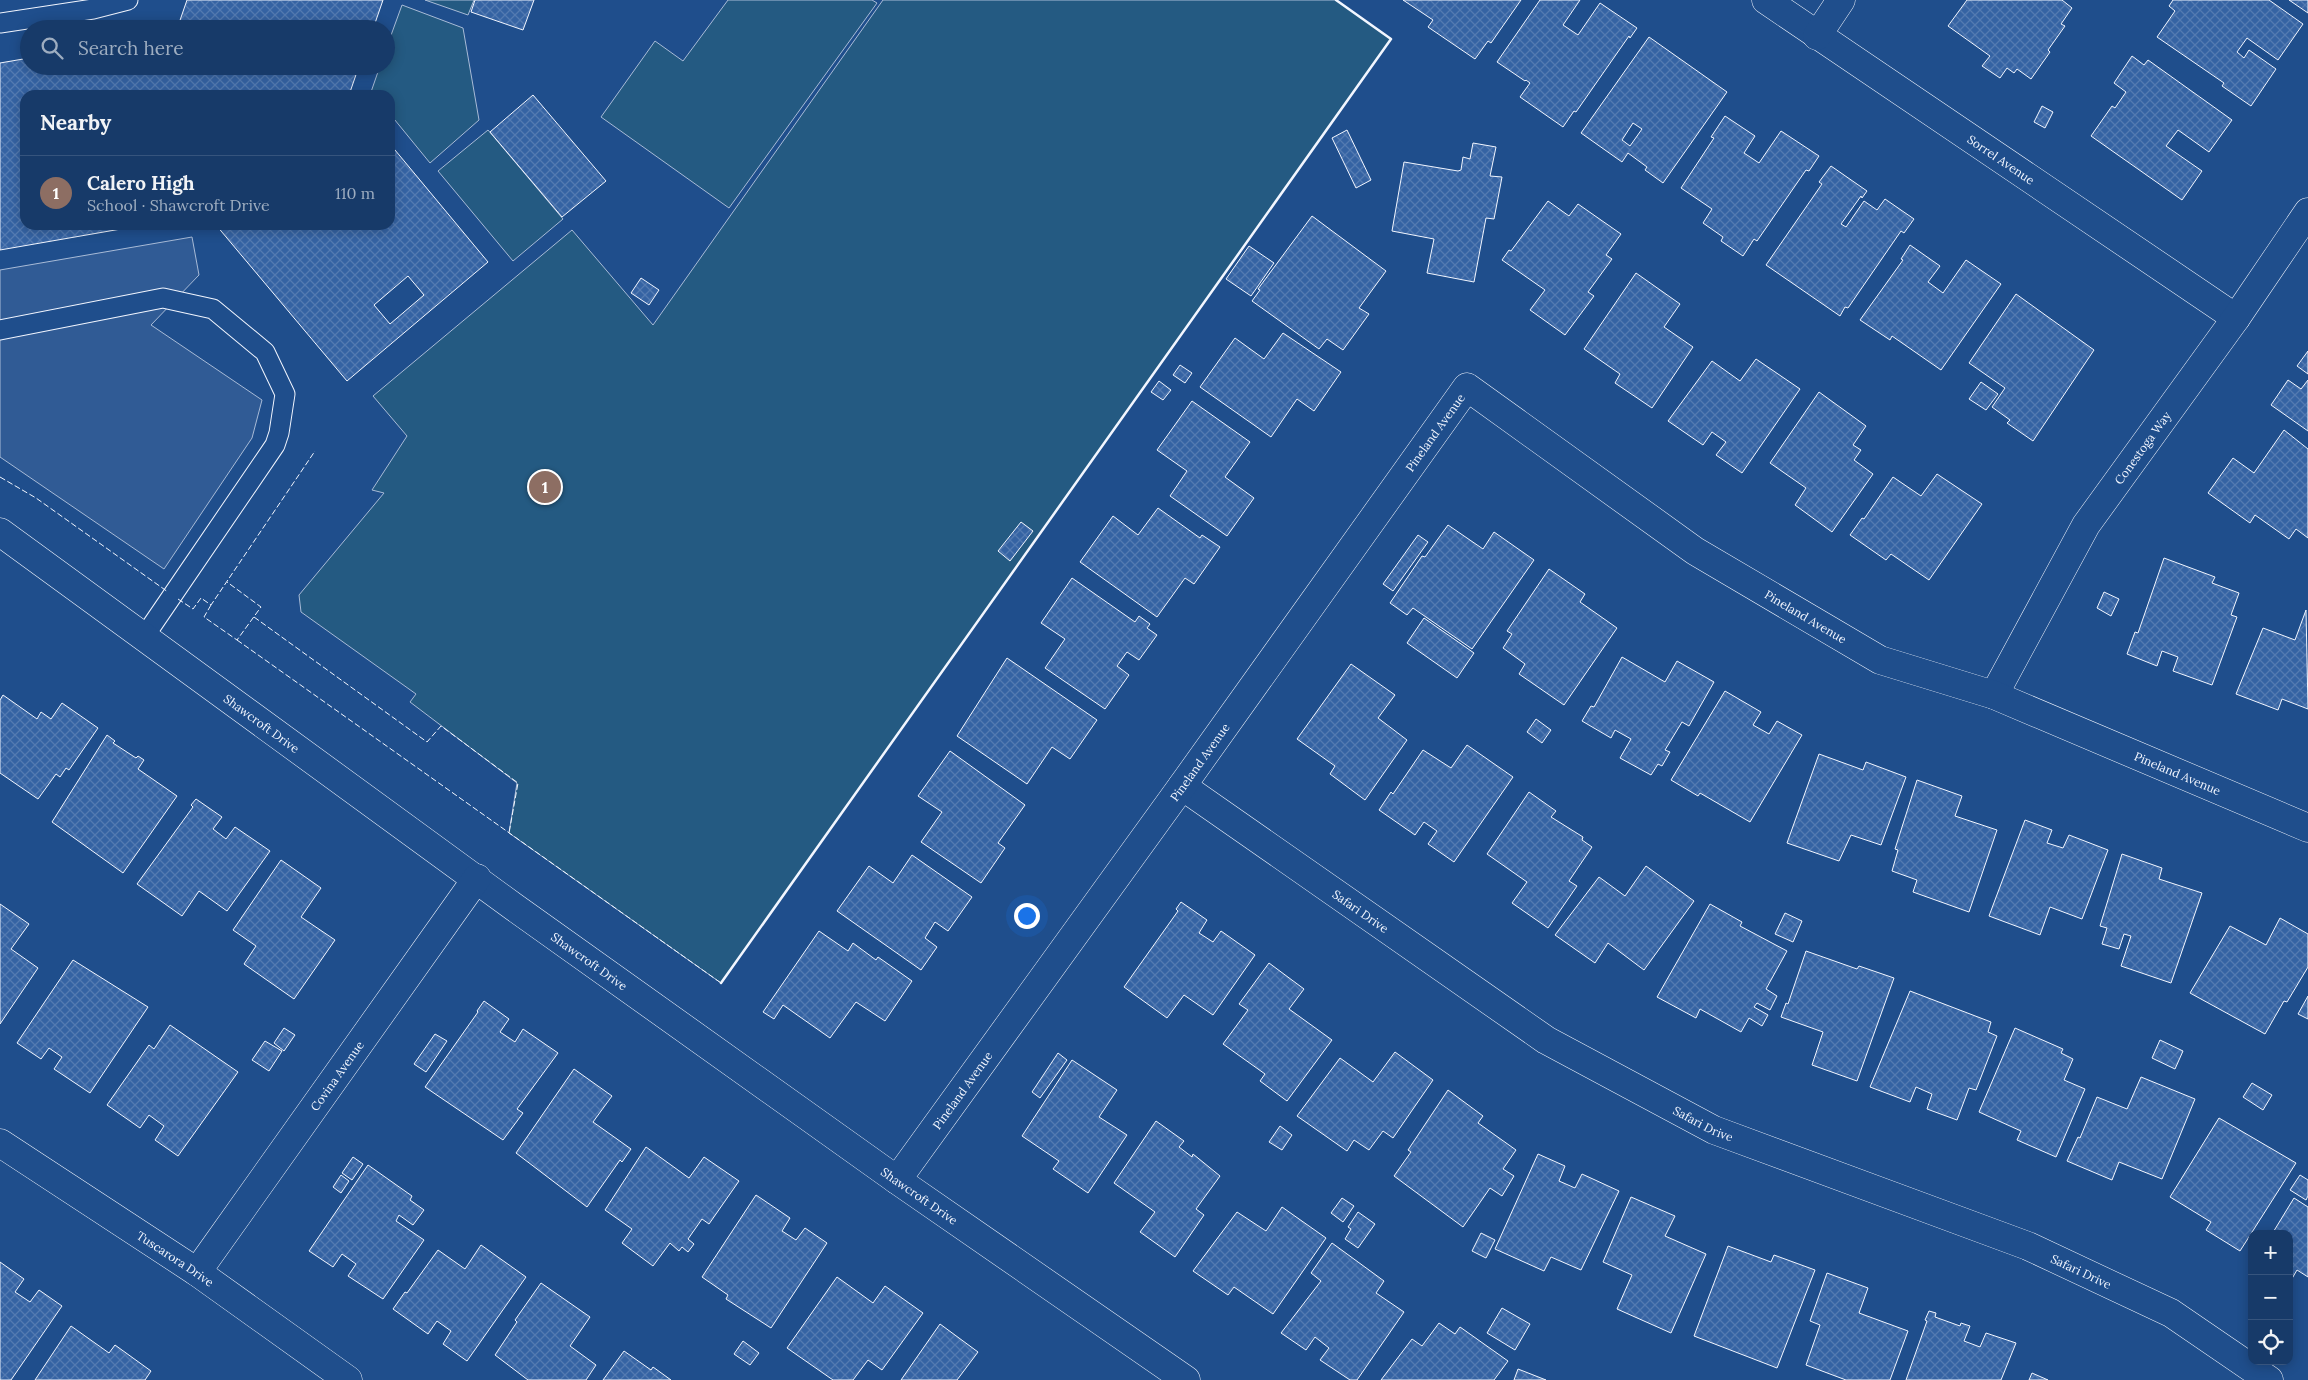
<!DOCTYPE html>
<html lang="en">
<head>
<meta charset="utf-8">
<style>
	body { margin:0; font-family:Lora,serif; background:#244571; color:#f1f3f6 }
	.controls { position:absolute; right:15px; bottom:15px; display:grid; overflow:hidden; border-radius:10px; box-shadow:0 2px 12px #0003 }
	.controls button { width:45px; height:45px; display:grid; place-items:center; padding:0; border:0; border-bottom:1px solid #36547d; background:#173a69; color:#f1f3f6; font:25px sans-serif }
	.you { position:absolute; left:1026px; top:915px; width:18px; height:18px; margin:-12px; border:4px solid #fff; border-radius:50%; background:#1a73e8; box-shadow:0 0 0 8px #1a73e833 }
	.badge { display:grid; place-items:center; width:32px; height:32px; border-radius:50%; background:#90b9f0; color:#fff; font-size:16px; font-weight:700 }
	.pin { position:absolute; translate:-50% -50%; border:2px solid #fff; box-shadow:0 1px 5px #0006 }
	.list { margin:0; padding:0; list-style:none }
	h2 { display:flex; justify-content:space-between; align-items:center; height:65px; margin:0; padding:0 20px; font-size:21px }
	h2 small { font-size:16px; font-weight:400; color:#9eadc0 }
	.list li { display:grid; grid-template-columns:32px 1fr auto; gap:15px; align-items:center; box-sizing:border-box; height:75px; padding:0 20px; border-top:1px solid #36547d }
	.list b { display:block; font-size:19px; white-space:nowrap }
	.list p { margin:0; font-size:16px; white-space:nowrap; color:#9eadc0 }
	.list em { font-size:16px; font-style:normal; color:#9eadc0 }
	.icon { flex:none; width:28px; height:28px; fill:none; stroke:currentColor; stroke-width:2; stroke-linecap:round; stroke-linejoin:round }
	.map { position:relative; flex:none; width:2308px; height:1380px; overflow:hidden }
	.search { position:absolute; background:#173a69; box-shadow:0 2px 12px #0003; left:20px; top:20px; width:375px; height:55px; display:flex; align-items:center; gap:12px; box-sizing:border-box; padding:0 18px; border-radius:28px; color:#9eadc0; font-size:19px }
	.panel { position:absolute; background:#173a69; box-shadow:0 2px 12px #0003; left:20px; top:90px; width:375px; height:140px; border-radius:15px }
	.map>svg:first-child { display:block }
	.green { fill:#245a82; stroke:#a8bbd7 }
	.parking { fill:#305b95; stroke:#a8bbd7 }
	.building { fill:url(#building-cross-hatch); stroke:#f2f6ff; fill-rule:evenodd }
	.lines { fill:none; stroke-linecap:round; stroke-linejoin:round }
	.lane-casing { stroke:#f2f6ff; stroke-width:21 }
	.street-casing { stroke:#f2f6ff; stroke-width:29 }
	.lane { stroke:#1f4e8c; stroke-width:19 }
	.street { stroke:#1f4e8c; stroke-width:28 }
	.fence { stroke:#f2f6ff; stroke-width:1; stroke-dasharray:6 2.5; stroke-linecap:butt }
	.wall { stroke:#f2f6ff; stroke-width:2.5 }
	.labels { text-anchor:middle; dominant-baseline:central; stroke-width:4; stroke-linejoin:round; paint-order:stroke }
	.street-label { font-size:12px; fill:#f2f6ff; stroke:#1f4e8c }
</style>
</head>
<body>
<div class="map">
<svg width="2308" height="1380" viewBox="0 0 2308 1380">
	<defs>
		<pattern id="building-cross-hatch" width="8" height="8" patternUnits="userSpaceOnUse" patternTransform="scale(1.25)"><rect width="8" height="8" fill="#3563a3"/><path d="M0 0l8 8M0 8l8-8" fill="none" stroke="#537ab1"/></pattern>
	</defs>
	<rect width="100%" height="100%" fill="#1f4e8c"/>
	<!-- green -->
	<g class="green">
		<polygon points="425,0 474,0 468,15"/>
		<polygon points="728,0 872,0 877,3 729,208 601,117 655,41 683,61"/>
		<polygon points="883,0 1336,0 1391,39 721,983 509,833 517,783 410,702 416,694 301,612 299,595 384,493 372,490 407,436 373,396 572,230 653,325"/>
		<polygon points="402,5 463,28 479,120 430,163 390,114 390,95 374,95 371,92 380,66 386,66 386,49"/>
		<polygon points="488,130 563,219 513,261 438,171"/>
	</g>
	<!-- parking -->
	<polygon class="parking" points="192,237 199,275 151,325 262,400 252,438 164,569 0,457 0,270"/>
	<!-- building -->
	<g class="building">
		<polygon points="187,0 383,0 373,29 177,29"/>
		<polygon points="475,0 534,0 523,30 471,12"/>
		<polygon points="1403,0 1521,0 1491,43 1488,41 1475,59 1428,27 1433,20"/>
		<polygon points="1540,0 1580,0 1563,25 1578,35 1600,3 1637,28 1630,38 1629,36 1576,112 1574,111 1563,127 1520,97 1530,83 1526,80 1525,81 1497,62"/>
		<polygon points="1967,0 2062,0 2072,8 2061,24 2065,26 2048,50 2050,52 2031,79 2017,69 2014,73 2007,68 2000,78 1982,66 1990,56 1948,26"/>
		<polygon points="2173,0 2269,0 2303,24 2278,60 2247,38 2237,52 2244,58 2249,50 2276,69 2251,106 2222,86 2224,83 2157,37 2175,11 2169,6"/>
		<polygon points="2289,0 2308,0 2308,13"/>
		<path d="M1649,37L1727,92L1663,183L1645,170L1647,167L1628,153L1622,162L1581,133ZM1633,123L1642,129L1630,146L1622,140Z"/>
		<polygon points="2132,56 2144,65 2148,60 2232,120 2209,152 2178,130 2166,146 2202,171 2182,200 2091,136 2112,106 2115,108 2126,92 2114,83"/>
		<polygon points="29,58 29,66 359,66 349,95 25,95 25,225 144,225 0,250 0,63"/>
		<polygon points="533,95 606,181 562,217 490,132"/>
		<polygon points="2042,106 2053,112 2045,128 2034,122"/>
		<polygon points="1725,116 1755,136 1744,153 1759,163 1781,131 1819,156 1809,171 1806,170 1757,241 1754,239 1743,256 1721,241 1723,237 1703,223 1712,209 1681,188 1714,138 1711,137"/>
		<polygon points="1347,130 1371,180 1356,188 1332,138"/>
		<polygon points="1473,143 1496,147 1490,176 1502,177 1494,219 1486,218 1474,282 1427,273 1434,239 1392,231 1404,162 1458,171 1461,170 1463,157 1470,159"/>
		<path d="M390,144L488,262L347,381L216,225H390ZM408,276L424,295L390,324L374,305Z"/>
		<polygon points="1831,166 1867,191 1862,198 1861,196 1841,224 1846,227 1864,201 1877,210 1885,199 1914,219 1904,233 1901,231 1848,308 1845,307 1840,316 1766,265 1822,184 1819,182"/>
		<polygon points="1548,201 1569,216 1578,204 1621,234 1606,255 1612,259 1588,292 1594,296 1565,335 1530,310 1545,290 1502,260 1509,250 1511,251"/>
		<polygon points="1312,216 1386,271 1359,308 1369,314 1343,350 1327,339 1319,349 1252,301 1260,290 1258,289"/>
		<polygon points="1910,245 1940,266 1928,282 1943,293 1966,260 2001,284 1941,370 1892,336 1890,340 1860,320 1903,260 1901,259"/>
		<polygon points="1249,246 1274,263 1251,296 1226,279"/>
		<polygon points="1636,273 1680,304 1664,327 1693,347 1652,408 1615,383 1620,374 1584,349"/>
		<polygon points="641,278 659,290 649,305 631,293"/>
		<polygon points="2016,294 2094,350 2033,441 2007,423 2010,420 1992,407 2005,388 1969,363"/>
		<polygon points="1283,333 1341,372 1314,411 1297,399 1271,437 1200,387 1235,338 1264,359"/>
		<polygon points="2308,351 2308,374 2297,366"/>
		<polygon points="1756,359 1800,389 1742,473 1716,455 1726,442 1712,432 1703,445 1668,421 1712,361 1740,381"/>
		<polygon points="1180,365 1192,373 1185,383 1173,375"/>
		<polygon points="2288,380 2301,389 2308,380 2308,431 2271,405"/>
		<polygon points="1159,381 1171,390 1163,400 1151,392"/>
		<polygon points="1981,382 1998,394 1986,410 1969,399"/>
		<polygon points="1819,392 1866,426 1853,445 1861,450 1854,460 1873,474 1832,532 1795,505 1806,488 1770,463"/>
		<polygon points="1192,401 1250,442 1225,477 1254,498 1227,536 1170,496 1187,471 1157,450"/>
		<polygon points="2284,430 2308,449 2308,538 2296,529 2289,539 2255,515 2250,523 2208,493 2233,458 2254,473"/>
		<polygon points="1937,474 1982,504 1929,580 1891,554 1886,560 1850,535 1862,518 1864,519 1893,477 1921,496"/>
		<polygon points="1158,508 1200,538 1202,535 1220,547 1194,584 1185,578 1157,617 1080,562 1113,516 1138,535"/>
		<polygon points="1021,522 1033,531 1010,561 998,551"/>
		<polygon points="1448,525 1483,549 1494,532 1534,560 1472,649 1413,608 1407,615 1390,603 1422,556 1425,557"/>
		<polygon points="1418,535 1428,542 1393,591 1383,584"/>
		<polygon points="2164,558 2215,577 2212,583 2239,593 2231,615 2237,617 2212,685 2173,671 2178,657 2162,651 2157,666 2127,654 2135,632 2138,633"/>
		<polygon points="1549,569 1585,594 1580,602 1617,628 1564,705 1519,674 1525,664 1503,648 1512,634 1507,631"/>
		<polygon points="1072,578 1135,622 1139,616 1150,624 1147,628 1157,635 1139,660 1127,652 1117,666 1129,675 1105,709 1045,668 1065,639 1041,623"/>
		<polygon points="2104,592 2119,599 2111,616 2097,608"/>
		<polygon points="2306,610 2308,709 2282,699 2278,710 2236,694 2263,628 2295,640"/>
		<polygon points="1424,618 1474,653 1457,678 1407,643"/>
		<polygon points="1622,657 1665,682 1677,661 1714,682 1689,726 1682,722 1665,750 1670,752 1662,766 1658,764 1651,775 1620,758 1631,739 1615,730 1611,738 1582,721 1591,706 1594,707"/>
		<polygon points="1007,658 1097,720 1070,759 1052,747 1027,784 957,736"/>
		<polygon points="1351,664 1395,695 1378,718 1407,740 1365,800 1330,774 1335,766 1297,739"/>
		<polygon points="1725,691 1761,712 1753,725 1769,734 1777,721 1802,735 1750,822 1700,793 1698,796 1671,780"/>
		<polygon points="3,695 37,719 41,712 51,719 62,703 98,728 69,770 66,768 60,777 56,774 38,799 0,773 0,700"/>
		<polygon points="1536,719 1551,730 1542,743 1527,732"/>
		<polygon points="107,735 115,741 113,743 136,758 138,756 144,760 138,769 177,796 123,873 52,822"/>
		<polygon points="1467,745 1513,777 1454,862 1428,844 1437,831 1424,822 1415,835 1379,810 1391,792 1393,794 1423,750 1451,768"/>
		<polygon points="950,751 1025,805 998,843 1005,848 981,883 921,842 942,812 918,796"/>
		<polygon points="1819,754 1863,770 1866,762 1906,777 1881,845 1851,835 1839,861 1787,843"/>
		<polygon points="1917,780 1962,796 1955,816 1997,830 1969,912 1913,892 1917,880 1892,871 1898,850 1895,849"/>
		<polygon points="1529,792 1556,811 1551,817 1583,837 1582,840 1592,847 1569,881 1577,886 1548,928 1512,903 1527,882 1487,854"/>
		<polygon points="196,799 222,817 213,829 226,839 235,827 270,851 227,911 199,891 182,916 137,884 193,807 191,805"/>
		<polygon points="2025,820 2052,830 2047,843 2063,848 2069,835 2108,850 2082,919 2050,907 2040,935 1989,916"/>
		<polygon points="2122,854 2162,868 2159,879 2202,893 2171,983 2121,966 2131,936 2124,934 2119,949 2102,944 2107,928 2100,926"/>
		<polygon points="912,855 972,897 948,931 935,922 925,938 937,947 921,970 837,911 869,866 893,883"/>
		<polygon points="281,860 321,888 301,917 335,940 294,999 244,964 256,946 233,930"/>
		<polygon points="1646,866 1694,901 1644,970 1608,943 1595,963 1555,935 1599,877 1625,896"/>
		<polygon points="1181,902 1207,920 1199,933 1213,942 1221,931 1255,955 1213,1015 1184,995 1167,1018 1124,987 1178,911 1176,909"/>
		<polygon points="0,904 29,924 11,949 38,968 0,1024"/>
		<polygon points="1710,904 1742,922 1740,926 1787,951 1766,989 1777,996 1770,1010 1757,1003 1754,1007 1768,1015 1762,1026 1749,1018 1741,1032 1700,1009 1696,1018 1657,997"/>
		<polygon points="1785,913 1802,921 1793,942 1775,934"/>
		<polygon points="2280,918 2308,934 2308,967 2287,1002 2284,1001 2265,1034 2190,993 2230,926 2266,945"/>
		<polygon points="819,931 848,951 853,943 876,960 878,957 912,981 885,1021 856,1002 830,1038 783,1005 774,1019 763,1012"/>
		<polygon points="1806,951 1857,969 1859,966 1894,978 1857,1081 1812,1065 1823,1032 1781,1017 1786,1003 1788,1004"/>
		<polygon points="73,960 148,1007 90,1093 54,1069 62,1057 49,1048 41,1059 17,1043"/>
		<polygon points="1269,963 1304,989 1289,1009 1332,1040 1287,1101 1260,1081 1265,1074 1223,1044 1248,1010 1239,1004"/>
		<polygon points="1910,991 1991,1022 1988,1032 1997,1036 1976,1090 1969,1088 1957,1120 1927,1109 1932,1094 1916,1087 1910,1102 1870,1087"/>
		<polygon points="2308,996 2308,1019 2298,1014"/>
		<polygon points="484,1001 509,1019 500,1032 515,1042 523,1029 558,1053 517,1109 523,1113 503,1140 425,1087 478,1012 477,1011"/>
		<polygon points="170,1025 238,1072 178,1156 155,1140 164,1126 149,1115 140,1128 107,1105 149,1045 154,1049"/>
		<polygon points="284,1028 295,1035 284,1051 274,1043"/>
		<polygon points="2015,1028 2063,1049 2061,1053 2073,1059 2064,1080 2085,1089 2056,1157 2017,1140 2021,1131 1979,1112"/>
		<polygon points="435,1034 447,1041 426,1072 414,1064"/>
		<polygon points="2160,1040 2183,1051 2175,1069 2152,1058"/>
		<polygon points="265,1041 282,1051 269,1071 252,1060"/>
		<polygon points="1395,1052 1433,1080 1393,1138 1383,1131 1369,1150 1354,1140 1347,1151 1297,1116 1340,1058 1373,1082"/>
		<polygon points="1058,1053 1067,1060 1040,1098 1032,1092"/>
		<polygon points="1072,1060 1117,1090 1099,1117 1127,1135 1088,1193 1053,1169 1059,1161 1022,1136"/>
		<polygon points="574,1069 612,1096 593,1122 631,1149 622,1162 620,1160 587,1207 516,1153"/>
		<polygon points="2141,1077 2195,1099 2162,1179 2119,1162 2112,1180 2067,1161 2078,1137 2080,1138 2097,1097 2127,1109"/>
		<polygon points="2252,1083 2272,1095 2263,1110 2243,1097"/>
		<polygon points="1448,1090 1483,1116 1478,1123 1516,1150 1503,1169 1514,1176 1502,1196 1490,1188 1463,1227 1394,1176 1411,1152 1408,1150"/>
		<polygon points="2219,1118 2296,1163 2240,1251 2206,1230 2211,1222 2170,1197"/>
		<polygon points="1156,1121 1184,1141 1179,1147 1192,1157 1193,1154 1220,1176 1196,1209 1204,1215 1175,1257 1140,1232 1155,1212 1114,1183"/>
		<polygon points="1280,1126 1292,1135 1282,1150 1269,1142"/>
		<polygon points="646,1147 689,1178 704,1157 739,1181 709,1224 702,1219 688,1239 694,1244 688,1252 682,1247 679,1251 670,1243 653,1266 622,1243 632,1229 605,1210"/>
		<polygon points="1538,1154 1565,1166 1559,1181 1575,1188 1582,1174 1619,1191 1581,1270 1551,1257 1544,1271 1495,1249"/>
		<polygon points="353,1157 363,1164 352,1180 342,1173"/>
		<polygon points="368,1165 412,1196 410,1200 424,1210 413,1225 399,1215 396,1221 424,1240 383,1299 348,1276 356,1264 342,1254 333,1267 309,1251"/>
		<polygon points="341,1175 349,1181 341,1193 333,1187"/>
		<polygon points="2300,1175 2308,1180 2308,1196 2306,1200 2290,1190"/>
		<polygon points="756,1195 790,1218 782,1231 796,1240 805,1228 827,1243 771,1328 726,1299 728,1295 702,1277"/>
		<polygon points="1631,1197 1675,1216 1665,1236 1706,1254 1671,1333 1617,1309 1632,1275 1603,1262"/>
		<polygon points="1342,1198 1354,1206 1343,1222 1331,1213"/>
		<polygon points="2294,1198 2308,1207 2308,1277 2297,1270 2290,1282 2289,1234 2272,1234"/>
		<polygon points="1282,1207 1326,1238 1273,1314 1234,1287 1228,1295 1193,1271 1237,1212 1266,1231"/>
		<polygon points="1358,1212 1375,1224 1358,1248 1345,1239 1351,1229 1348,1227"/>
		<polygon points="1481,1233 1495,1240 1486,1258 1472,1251"/>
		<polygon points="1332,1243 1384,1281 1376,1293 1404,1312 1357,1380 1350,1380 1320,1360 1329,1348 1315,1337 1306,1350 1281,1333 1321,1281 1311,1273"/>
		<polygon points="481,1245 526,1277 467,1361 443,1344 451,1331 437,1321 428,1334 393,1309 405,1292 407,1293 438,1250 465,1269"/>
		<polygon points="1728,1246 1771,1262 1774,1255 1815,1270 1777,1368 1694,1336"/>
		<polygon points="0,1262 24,1279 15,1292 30,1302 39,1290 62,1306 11,1380 0,1380"/>
		<polygon points="1827,1273 1868,1288 1859,1313 1908,1331 1890,1380 1846,1380 1806,1365 1820,1325 1810,1321"/>
		<polygon points="837,1277 873,1303 885,1286 923,1313 882,1370 868,1360 853,1380 833,1380 787,1348"/>
		<polygon points="541,1283 590,1317 570,1346 596,1365 586,1380 528,1380 495,1355 517,1322 515,1320"/>
		<polygon points="1502,1308 1530,1324 1515,1350 1487,1333"/>
		<polygon points="1929,1311 1936,1313 1935,1317 1960,1326 1961,1323 1970,1326 1964,1341 1980,1347 1986,1333 2016,1343 2001,1380 1906,1380 1927,1321 1925,1320"/>
		<polygon points="1439,1323 1455,1334 1460,1327 1508,1361 1494,1380 1381,1380 1412,1339 1422,1346"/>
		<polygon points="940,1324 978,1352 957,1380 901,1380"/>
		<polygon points="71,1326 109,1353 115,1345 151,1371 145,1380 35,1380"/>
		<polygon points="743,1341 759,1353 750,1365 734,1354"/>
		<polygon points="624,1351 651,1370 653,1367 671,1380 603,1380"/>
		<polygon points="1518,1369 1546,1380 1514,1380"/>
		<polygon points="2032,1373 2048,1380 2029,1380"/>
	</g>
	<g class="lines">
		<defs>
			<g id="lane">
				<polyline points="0,23 93,9 128,0"/>
				<polyline points="0,330 163,298 213,309 265,352 285,394 279,433 275,445 144,637"/>
			</g>
			<g id="street">
				<path id="s1" d="M1766,0L2236,318"/>
				<polyline points="1817,36 1841,0"/>
				<path id="s2" d="M0,532L514,907L897,1180L1186,1380"/>
				<path id="s3" d="M1994,695L2086,525L2236,318L2308,212"/>
				<path id="s4" d="M1182,786L1546,1040L1714,1130L2028,1246L2171,1313L2269,1380"/>
				<path id="s5" d="M0,1143L197,1272L348,1380"/>
				<path id="s6" d="M897,1180L1182,786L1467,387L1695,551L1880,660L1994,695L2308,828"/>
				<path id="s7" d="M197,1272L477,878"/>
			</g>
		</defs>
		<!-- lane casing -->
		<use href="#lane" class="lane-casing"/>
		<!-- street casing -->
		<use href="#street" class="street-casing"/>
		<!-- lane -->
		<use href="#lane" class="lane"/>
		<!-- street -->
		<use href="#street" class="street"/>
		<!-- fence -->
		<g class="fence">
			<polyline points="0,477 36,498 168,592"/>
			<polyline points="178,599 193,609 201,598 211,605 315,451"/>
			<polyline points="211,605 204,617 237,640 261,607 227,582"/>
			<polyline points="254,617 427,742 441,726 518,783 509,833"/>
			<polyline points="237,640 721,983"/>
		</g>
		<!-- wall -->
		<polyline class="wall" points="721,983 1391,39 1336,0"/>
	</g>
	<g class="labels">
		<!-- street labels -->
		<g class="street-label">
			<text stroke="none"><textPath href="#s1" startOffset="284">Sorrel Avenue</textPath></text>
			<text stroke="none"><textPath href="#s6" startOffset="921">Pineland Avenue</textPath></text>
			<text stroke="none"><textPath href="#s3" startOffset="289">Conestoga Way</textPath></text>
			<text stroke="none"><textPath href="#s6" startOffset="1386">Pineland Avenue</textPath></text>
			<text stroke="none"><textPath href="#s2" startOffset="324">Shawcroft Drive</textPath></text>
			<text stroke="none"><textPath href="#s6" startOffset="516">Pineland Avenue</textPath></text>
			<text stroke="none"><textPath href="#s6" startOffset="1791">Pineland Avenue</textPath></text>
			<text stroke="none"><textPath href="#s4" startOffset="218">Safari Drive</textPath></text>
			<text stroke="none"><textPath href="#s2" startOffset="729">Shawcroft Drive</textPath></text>
			<text stroke="none"><textPath href="#s7" startOffset="241">Covina Avenue</textPath></text>
			<text stroke="none"><textPath href="#s6" startOffset="111">Pineland Avenue</textPath></text>
			<text stroke="none"><textPath href="#s4" startOffset="622">Safari Drive</textPath></text>
			<text stroke="none"><textPath href="#s2" startOffset="1134">Shawcroft Drive</textPath></text>
			<text stroke="none"><textPath href="#s5" startOffset="210">Tuscarora Drive</textPath></text>
			<text stroke="none"><textPath href="#s4" startOffset="1028">Safari Drive</textPath></text>
		</g>
	</g>
</svg>
<div class="controls">
<button>+</button>
<button>−</button>
<button><svg class="icon" aria-label="locate" viewBox="0 0 24 24"><circle cx="12" cy="12" r="6"/><path d="M12 2v4M12 18v4M2 12h4M18 12h4"/></svg></button>
</div>
<div class="you"></div>
<div class="pin badge" style="left:545px;top:487px;background:#8d6e63">1</div>
<div class="search"><svg class="icon" aria-label="search" viewBox="0 0 24 24"><circle cx="10" cy="10" r="6"/><path d="M15 15l6 6"/></svg>Search here</div>
<section class="panel">
<h2>Nearby<small></small></h2>
<ul class="list">
<li><span class="badge" style="background:#8d6e63">1</span><div><b>Calero High</b><p>School · Shawcroft Drive</p></div><em>110 m</em></li>
</ul>
</section>
</div>
</body>
</html>
